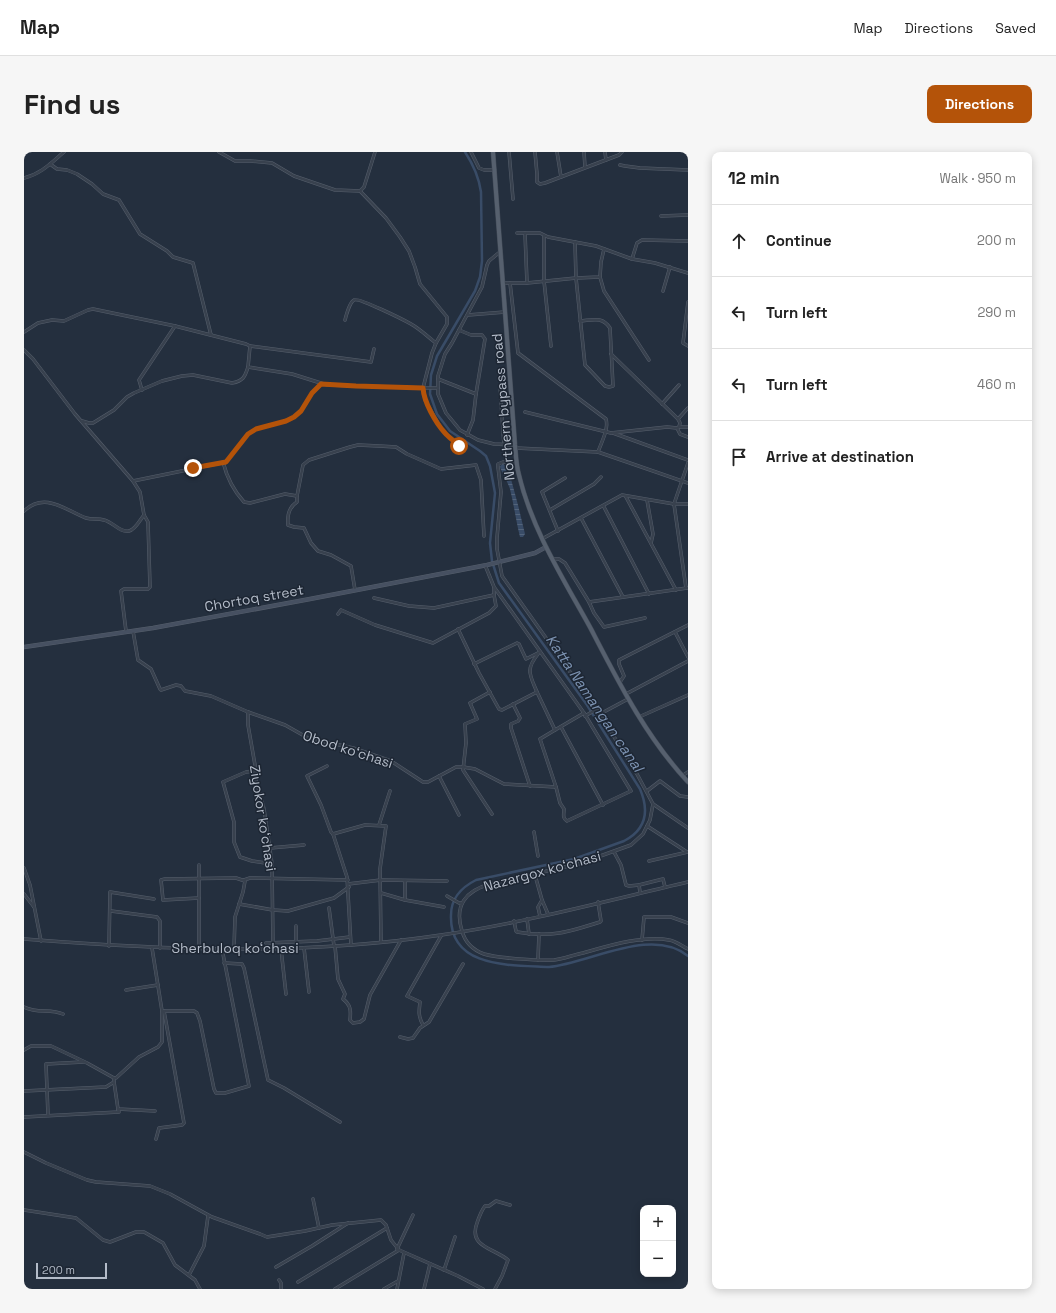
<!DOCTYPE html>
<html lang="en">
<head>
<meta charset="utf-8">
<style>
	body { margin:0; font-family:"Space Grotesk",sans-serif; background:#f6f6f6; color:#222 }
	.controls { position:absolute; right:12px; bottom:12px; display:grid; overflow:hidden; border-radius:8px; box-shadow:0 2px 10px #0003 }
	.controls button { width:36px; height:36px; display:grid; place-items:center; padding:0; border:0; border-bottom:1px solid #e0e0e0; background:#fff; color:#222; font:20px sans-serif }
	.scale { position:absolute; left:12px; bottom:10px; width:71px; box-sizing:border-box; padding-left:4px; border:2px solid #b4bcc9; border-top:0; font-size:11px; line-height:14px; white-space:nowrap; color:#b4bcc9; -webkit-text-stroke:3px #1d2633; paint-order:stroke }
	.stop { position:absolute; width:12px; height:12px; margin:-9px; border:3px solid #b45309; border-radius:50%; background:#fff }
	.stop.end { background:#b45309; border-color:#fff; box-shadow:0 1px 4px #0008 }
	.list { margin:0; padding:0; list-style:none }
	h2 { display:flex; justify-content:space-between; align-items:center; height:52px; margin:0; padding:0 16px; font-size:17px }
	h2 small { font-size:13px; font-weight:400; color:#767676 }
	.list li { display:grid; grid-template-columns:26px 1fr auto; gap:12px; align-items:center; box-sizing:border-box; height:72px; padding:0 16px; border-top:1px solid #e0e0e0 }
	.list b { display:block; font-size:15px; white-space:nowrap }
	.list em { font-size:13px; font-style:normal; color:#767676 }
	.icon { flex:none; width:22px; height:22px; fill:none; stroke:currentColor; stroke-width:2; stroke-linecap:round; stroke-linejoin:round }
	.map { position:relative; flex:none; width:664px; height:1137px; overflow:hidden; border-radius:8px }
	header { display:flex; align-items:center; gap:24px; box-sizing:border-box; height:56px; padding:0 20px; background:#fff; border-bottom:1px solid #e0e0e0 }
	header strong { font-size:19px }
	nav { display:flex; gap:22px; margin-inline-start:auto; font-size:14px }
	.intro { display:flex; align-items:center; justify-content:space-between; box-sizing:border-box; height:96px; padding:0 24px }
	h1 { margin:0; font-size:28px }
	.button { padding:10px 18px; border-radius:8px; background:#b45309; color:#fff; font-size:14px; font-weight:700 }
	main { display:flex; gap:24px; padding:0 24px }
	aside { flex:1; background:#fff; border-radius:8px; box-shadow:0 2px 10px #0003 }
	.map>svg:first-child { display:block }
	.water { fill:url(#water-rules) }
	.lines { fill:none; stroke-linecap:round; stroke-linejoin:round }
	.canal { stroke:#394c67; stroke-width:2.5 }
	.minor-casing { stroke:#565f6c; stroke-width:3.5 }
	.secondary-casing { stroke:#565f6c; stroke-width:4.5 }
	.primary-casing { stroke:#414a57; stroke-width:5 }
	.minor { stroke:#38414e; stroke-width:2.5 }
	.secondary { stroke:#465061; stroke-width:3.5 }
	.primary { stroke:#56606e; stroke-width:4 }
	.route { stroke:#b45309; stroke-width:5 }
	.labels { text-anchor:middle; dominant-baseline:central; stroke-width:3; stroke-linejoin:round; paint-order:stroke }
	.street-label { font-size:14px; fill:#b4bcc9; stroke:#1d2633 }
	.water-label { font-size:15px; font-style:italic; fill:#7c92b1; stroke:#1d2633 }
</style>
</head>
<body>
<header>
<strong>Map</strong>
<nav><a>Map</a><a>Directions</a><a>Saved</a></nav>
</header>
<div class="intro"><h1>Find us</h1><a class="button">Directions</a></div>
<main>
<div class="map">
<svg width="664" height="1137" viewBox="0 0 664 1137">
	<defs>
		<pattern id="water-rules" width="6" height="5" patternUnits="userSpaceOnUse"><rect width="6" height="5" fill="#394c67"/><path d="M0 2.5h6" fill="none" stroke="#53647b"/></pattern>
	</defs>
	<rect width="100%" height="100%" fill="#242f3e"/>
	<!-- water -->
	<path class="water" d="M479,312L484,316L494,353L501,382L499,385H496C492,369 490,353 486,337C484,330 476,318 476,314Z"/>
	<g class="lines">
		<!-- canal -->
		<path class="canal" d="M441,0C449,12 455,26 457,40L458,109L456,125L451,139L413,204L407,223L406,242L413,262L426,279L456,299L462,304L466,314L471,341L466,391L468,409L475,431L563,553L616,637C625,658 623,677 600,689L550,707L452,728C438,735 427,746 427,763C425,817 488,813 525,815C566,811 628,774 664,804"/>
		<defs>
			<g id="minor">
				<polyline points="195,0 211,9 226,9 248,11 270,24 311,38 336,39 340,35 351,0"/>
				<polyline points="447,0 455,16 460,18 471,18"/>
				<polyline points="485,0 489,47"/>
				<polyline points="511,0 513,22 513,30 516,32 521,31 595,3 598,0"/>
				<polyline points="533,0 537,25"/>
				<polyline points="560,0 561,15"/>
				<polyline points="581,0 582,8"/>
				<polyline points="26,12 33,17 43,18 53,22 68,32 79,42 95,48 116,82 143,99 149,105 169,111 187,183"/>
				<polyline points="596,13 601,14 616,16 664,18"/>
				<path d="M0,26C17,22 27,11 40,0"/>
				<polyline points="637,64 664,63"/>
				<polyline points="493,81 516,81 524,85 572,94 608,107 631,111 664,121"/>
				<polyline points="520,84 520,129 527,194"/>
				<path d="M551,90L552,126L561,213L581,234L585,235L589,234L586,176C578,164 569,168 556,169"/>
				<polyline points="477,99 465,109 463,113 458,135 428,191 421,202 414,224 414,242 422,261 436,278 454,288 470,292 491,293"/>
				<polyline points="608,107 613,91 618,88 664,89"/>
				<polyline points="576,125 580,139 625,208"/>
				<polyline points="479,131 503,131 501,81"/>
				<path d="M486,131L494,201L582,267C585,277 577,291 574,300"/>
				<polyline points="503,131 552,126 576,125 577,110 580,97"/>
				<polyline points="639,139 646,115"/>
				<polyline points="664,150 659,191 664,194"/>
				<polyline points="444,163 481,160"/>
				<path d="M321,168C322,164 326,150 330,148C334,145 380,168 387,172C396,177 404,185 412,191"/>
				<polyline points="435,178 447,183 458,183 461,187 452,242 449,268 443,283"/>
				<polyline points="0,180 14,171 28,168 40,169 64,158 69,157 151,174 222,192 226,194 224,215 268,222 303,233 399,236 408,201 412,191 423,172 423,165 396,132 391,115 385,99 376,85 362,66 336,39"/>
				<polyline points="226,194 347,210 350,197"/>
				<path d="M0,198L9,207L51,262L109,329L116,340L120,363C116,368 111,378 105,379C96,381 89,370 80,368C74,366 68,368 62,366C41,358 21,339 0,359"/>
				<polyline points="587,202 654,267 656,271 655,275 653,276"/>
				<polyline points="414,227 452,242"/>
				<polyline points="476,234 480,293"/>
				<polyline points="414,236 399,236 401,248 417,276 421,281 435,294 434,299"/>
				<polyline points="118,238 115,228 151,174"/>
				<polyline points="638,252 655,233"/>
				<polyline points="501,260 587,281 643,275 653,276 656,282 664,285"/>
				<polyline points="654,267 664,256"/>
				<path d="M58,269L65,271H69L90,258L103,245L110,241L138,229L158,224L169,223L208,231C219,229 221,225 224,215"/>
				<polyline points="655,275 664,275"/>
				<polyline points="589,281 664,308"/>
				<polyline points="492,296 574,300 664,331"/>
				<path d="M199,310C203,326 209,338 220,350L226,351L261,342L273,344V350C265,355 263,363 264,373L270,375L280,376L287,391L294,399L307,403L327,414L331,438"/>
				<path d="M492,311L479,310L474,312V315L477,340L473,386V397L478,424L576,562L613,622L629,652L626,668L619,682L607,693L554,712L466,732C441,739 430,754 438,779C441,790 449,798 460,802C473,806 516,809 530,808C539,807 549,803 559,801C584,794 619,783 645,788C652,789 658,794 664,797"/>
				<polyline points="109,329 202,310 224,282 232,277 262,269 270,265 277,259 288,241 297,232"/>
				<polyline points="273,344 279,313 285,308 326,295 334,293 355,294 372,295 383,302 417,317 452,313 457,328 460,384"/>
				<polyline points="602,345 652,438"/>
				<polyline points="623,348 629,382 627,391"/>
				<polyline points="580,355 625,442"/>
				<polyline points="526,358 570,332 577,325"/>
				<polyline points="557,366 599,445"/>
				<polyline points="534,379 518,340 541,326"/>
				<polyline points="518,387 598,343 650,352 664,352"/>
				<polyline points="529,407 535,407 541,411 565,450 570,461 580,475 621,466"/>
				<polyline points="461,413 470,435 560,561 531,578"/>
				<polyline points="662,436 650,352 664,311"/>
				<polyline points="350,446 385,454 410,456 470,443"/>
				<polyline points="565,450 663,436"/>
				<polyline points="314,462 317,458 351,473 409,491 465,461 472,454 470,443 470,436"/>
				<polyline points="102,479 97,439 100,437 124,437 126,435 124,370 120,363"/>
				<polyline points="109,479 114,508 127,517 136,537 137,538 152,533 157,534 161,539 187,544 224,560 261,573 284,586 329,596 367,609 399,630 404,630 432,615 439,615 451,617 480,632 532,635 516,587 531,578 513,540 478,558 475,557 455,521 434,477"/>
				<polyline points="651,480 664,505"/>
				<polyline points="450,512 493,491 495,492 502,507 516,500"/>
				<polyline points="596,530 600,524 595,512 595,508 664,473"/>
				<polyline points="466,540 446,551 453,567 441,572 442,591 439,618 468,662"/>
				<path d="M513,540C506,523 501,518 514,502"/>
				<polyline points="602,542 664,509"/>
				<polyline points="489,552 496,566 494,569 487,572 487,576 506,634"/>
				<polyline points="224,560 224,573 231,613 231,624 240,657 248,712 249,797"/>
				<polyline points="576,562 604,547"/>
				<polyline points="561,564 573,557"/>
				<polyline points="615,565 664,543"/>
				<polyline points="537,575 579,653"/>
				<polyline points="303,614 283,624 297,653 307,680 309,682 323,725 327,793"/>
				<polyline points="230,619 222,620 199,630 210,670 210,690 216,705 228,709 248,712"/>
				<polyline points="415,624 435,663"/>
				<polyline points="658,624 664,620"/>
				<path d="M532,635L536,651L540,657C540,662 538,666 543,669L607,639L560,561"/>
				<polyline points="623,639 636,629 656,644 664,645"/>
				<polyline points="629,652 664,676"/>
				<polyline points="355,673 366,639"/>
				<polyline points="623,674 663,700"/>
				<polyline points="510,680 514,704"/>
				<polyline points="309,682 341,673 362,674 356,717 357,790"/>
				<polyline points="246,696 280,693"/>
				<polyline points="590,700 597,713 602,733 605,734 615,733 616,740"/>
				<polyline points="625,709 664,700"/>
				<polyline points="0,716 6,733 17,789"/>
				<polyline points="511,723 518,748 514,755 516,764"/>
				<polyline points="220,728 226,726 324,728"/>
				<polyline points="324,732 357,728 423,729"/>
				<polyline points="615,733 639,727 641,735"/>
				<polyline points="357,741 381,748 420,755"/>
				<polyline points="0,742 10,755"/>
				<polyline points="423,744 435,751 438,751"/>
				<polyline points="175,746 139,748 137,728 141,727 212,726 221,729 219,740 211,765 210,797"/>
				<polyline points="381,748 381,729"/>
				<polyline points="518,748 524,762"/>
				<polyline points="215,752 249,758 264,759 310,746 325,735"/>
				<polyline points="305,756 310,794"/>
				<polyline points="87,759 133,765 136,769 136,796"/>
				<polyline points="503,767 505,782"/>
				<path d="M490,769L492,779L493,780C526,786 545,780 576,770L577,769L574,750"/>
				<polyline points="272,774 272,790"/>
				<path d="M0,787C139,798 278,804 417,783C500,771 582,749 664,730"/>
				<polyline points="618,788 620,765 647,765 664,771"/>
				<polyline points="242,791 293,789 326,785"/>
				<polyline points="85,794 86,740 130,747"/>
				<path d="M311,794L314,827L321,842L319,847C327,853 327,859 326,868L329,871L336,870L340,867L346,843L377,788"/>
				<polyline points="280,796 285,840"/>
				<polyline points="175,797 175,713"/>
				<polyline points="257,797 262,842"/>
				<polyline points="514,808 515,782"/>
				<polyline points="200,811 218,812 220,816 244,928 260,936 316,970"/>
				<polyline points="102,838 134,833"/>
				<path d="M0,855C14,862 26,856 39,862"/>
				<polyline points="138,859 170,859 173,861 176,869 190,937 192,941 201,941 225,934 198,797"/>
				<path d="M399,873C394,864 395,859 396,850L383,844L417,784"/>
				<polyline points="376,885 384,887 389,886 396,876 405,870 439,812"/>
				<polyline points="0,898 7,894 27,894 63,911 90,926"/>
				<polyline points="90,930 94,957 131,959"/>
				<polyline points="0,939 82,935 90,930 90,926 92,926 115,905 134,895 138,890 138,859 128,796"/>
				<polyline points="24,963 22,912 59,910"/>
				<polyline points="0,965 95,960 94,957"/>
				<polyline points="132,987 135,976 158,973 160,971 140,859"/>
				<polyline points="0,1000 22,1011 63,1028 72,1030 126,1034 146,1042 188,1065 236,1082 243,1085 281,1079 308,1073 357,1068 362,1073 367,1088 375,1098 434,1124 459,1137"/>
				<polyline points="289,1047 295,1076"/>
				<polyline points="0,1058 52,1066 79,1088 86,1090 112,1080 120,1080 139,1091 151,1113 171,1128 176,1137"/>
				<polyline points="373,1097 389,1063"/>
				<polyline points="252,1115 288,1094 324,1071"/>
				<polyline points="420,1118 431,1085"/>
				<polyline points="165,1123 180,1094 184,1064"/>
				<polyline points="255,1128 257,1131 257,1137"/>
				<polyline points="274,1130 363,1076"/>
				<polyline points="311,1137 375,1098"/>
				<polyline points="360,1137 374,1129"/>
				<polyline points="373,1137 380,1101"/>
				<polyline points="400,1137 406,1112"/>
				<path d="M471,1137L478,1124L484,1108C470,1096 444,1095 453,1071C455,1065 457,1059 461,1054H465L472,1049L486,1053"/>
			</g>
			<polyline id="secondary" points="0,495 129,476 286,447 463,413 511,401 522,395"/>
			<path id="primary" d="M469,0L491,293C492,303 492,313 495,323C508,378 540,428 567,477C595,531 622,585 664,630"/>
		</defs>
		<!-- minor casing -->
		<use href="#minor" class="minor-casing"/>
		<!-- secondary casing -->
		<use href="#secondary" class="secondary-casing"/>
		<!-- primary casing -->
		<use href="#primary" class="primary-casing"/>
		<!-- minor -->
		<use href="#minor" class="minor"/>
		<!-- secondary -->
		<use href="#secondary" class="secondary"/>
		<!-- primary -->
		<use href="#primary" class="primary"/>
	</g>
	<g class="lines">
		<!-- route -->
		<path class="route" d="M169,316L202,310L224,282L232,277L262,269L270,265L277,259L288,241L297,232L332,234L399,236C400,250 411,270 421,281C425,286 431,289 435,294"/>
	</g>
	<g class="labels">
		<!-- street labels -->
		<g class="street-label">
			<text transform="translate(479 255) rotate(-95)">Northern bypass road</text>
			<text transform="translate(230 446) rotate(-10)">Chortoq street</text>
			<text transform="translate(324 597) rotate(18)">Obod koʻchasi</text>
			<text transform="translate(239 666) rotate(81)">Ziyokor koʻchasi</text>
			<text transform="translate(518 719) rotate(-15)">Nazargox koʻchasi</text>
			<text x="211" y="796">Sherbuloq koʻchasi</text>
		</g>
		<!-- water labels -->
		<g class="water-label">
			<text transform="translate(571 551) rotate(56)">Katta Namangan canal</text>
		</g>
	</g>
</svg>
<div class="controls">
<button>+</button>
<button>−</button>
</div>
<div class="scale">200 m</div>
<div class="stop" style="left:435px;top:294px"></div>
<div class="stop end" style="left:169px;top:316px"></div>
</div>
<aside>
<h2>12 min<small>Walk · 950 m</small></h2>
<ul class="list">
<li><svg class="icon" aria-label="ahead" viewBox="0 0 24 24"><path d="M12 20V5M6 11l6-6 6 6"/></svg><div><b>Continue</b></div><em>200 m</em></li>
<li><svg class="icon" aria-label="left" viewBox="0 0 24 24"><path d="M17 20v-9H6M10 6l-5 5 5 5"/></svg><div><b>Turn left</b></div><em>290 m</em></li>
<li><svg class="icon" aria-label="left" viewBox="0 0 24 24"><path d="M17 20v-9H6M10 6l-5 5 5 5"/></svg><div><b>Turn left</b></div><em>460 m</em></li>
<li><svg class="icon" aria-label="arrive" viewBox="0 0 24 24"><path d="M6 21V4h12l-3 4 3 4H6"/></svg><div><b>Arrive at destination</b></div></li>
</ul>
</aside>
</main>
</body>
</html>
